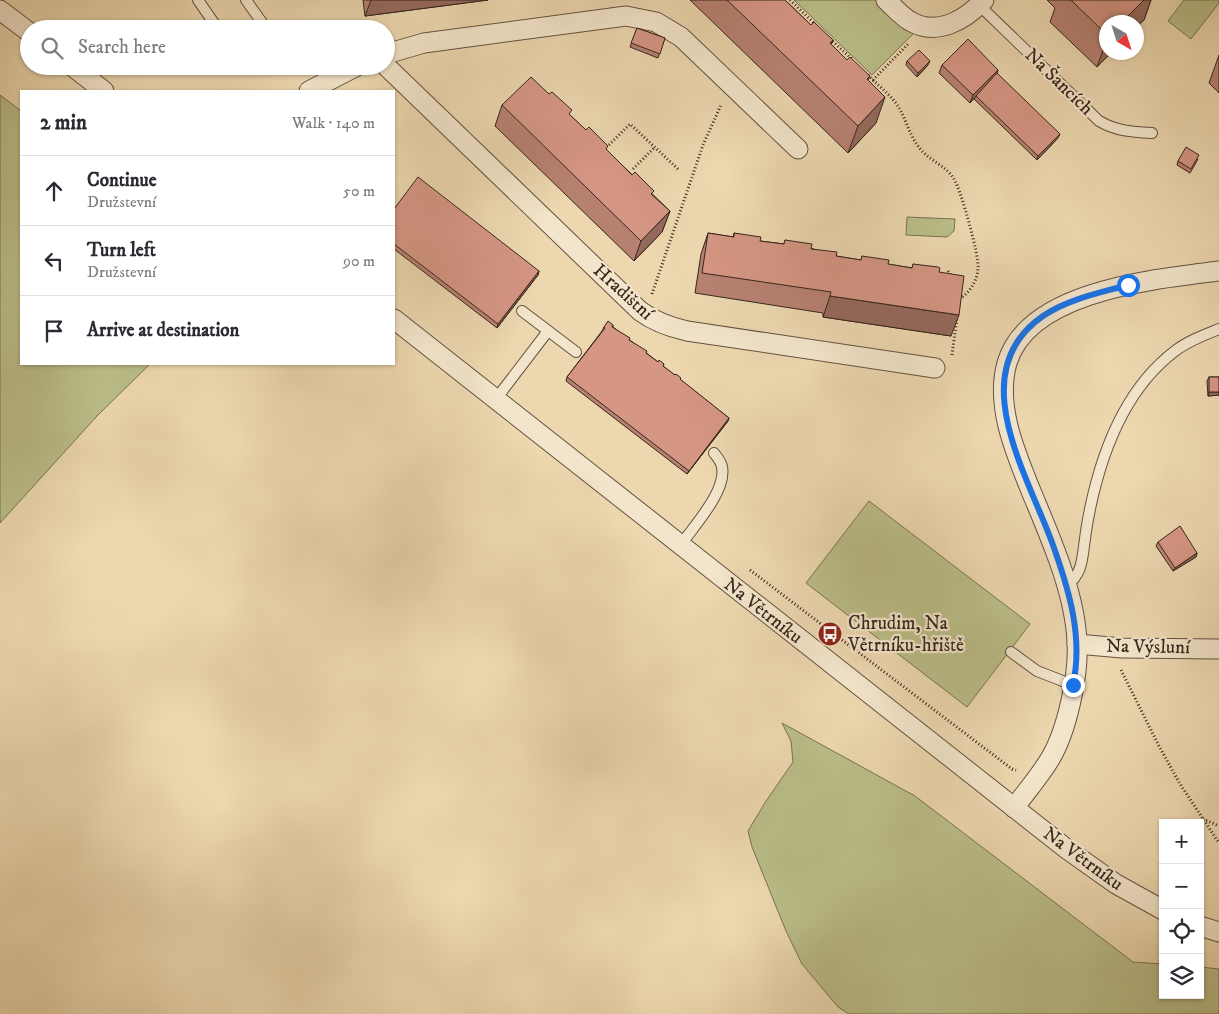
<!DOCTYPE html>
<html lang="en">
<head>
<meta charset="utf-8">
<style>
	body { margin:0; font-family:"IM FELL DW Pica",serif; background:#f7f7f7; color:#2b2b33 }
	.controls { position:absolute; right:15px; bottom:15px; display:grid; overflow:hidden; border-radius:0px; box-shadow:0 1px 4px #0004 }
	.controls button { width:45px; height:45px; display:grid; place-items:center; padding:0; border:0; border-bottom:1px solid #e1e1e2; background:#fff; color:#2b2b33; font:25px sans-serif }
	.compass { position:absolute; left:1099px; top:15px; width:45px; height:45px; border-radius:50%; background:#fff; box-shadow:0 1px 4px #0004; rotate:141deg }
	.stop { position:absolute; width:15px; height:15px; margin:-11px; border:4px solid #1a73e8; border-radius:50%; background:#fff }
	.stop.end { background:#1a73e8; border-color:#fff; box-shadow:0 1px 5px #0008 }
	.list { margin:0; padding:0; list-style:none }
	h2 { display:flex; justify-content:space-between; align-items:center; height:65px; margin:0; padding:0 20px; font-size:21px }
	h2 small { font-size:16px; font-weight:400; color:#7c7c81 }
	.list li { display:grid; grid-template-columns:32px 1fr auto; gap:15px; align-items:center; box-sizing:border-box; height:70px; padding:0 20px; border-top:1px solid #e1e1e2 }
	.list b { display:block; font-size:19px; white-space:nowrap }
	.list p { margin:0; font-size:16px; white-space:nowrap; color:#7c7c81 }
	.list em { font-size:16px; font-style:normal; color:#7c7c81 }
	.icon { flex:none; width:28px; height:28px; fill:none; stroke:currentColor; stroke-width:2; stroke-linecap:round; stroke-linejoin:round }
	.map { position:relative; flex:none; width:1219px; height:1014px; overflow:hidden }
	.search { position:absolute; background:#fff; box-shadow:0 1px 4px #0004; left:20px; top:20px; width:375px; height:55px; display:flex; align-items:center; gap:12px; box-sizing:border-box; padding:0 18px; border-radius:28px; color:#7c7c81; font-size:19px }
	.panel { position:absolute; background:#fff; box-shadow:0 1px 4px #0004; left:20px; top:90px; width:375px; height:275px; border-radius:0px }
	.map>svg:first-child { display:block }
	.green { fill:#babd88; stroke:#787252 }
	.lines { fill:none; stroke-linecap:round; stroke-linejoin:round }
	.lane-casing { stroke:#645242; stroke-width:12 }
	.street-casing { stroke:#645242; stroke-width:21 }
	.path { stroke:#36261d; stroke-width:3; stroke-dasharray:1 2.5; stroke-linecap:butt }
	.lane { stroke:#f3e5cb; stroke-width:10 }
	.street { stroke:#f3e5cb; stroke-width:19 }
	.wall { fill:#b78172; stroke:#36261d }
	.shaded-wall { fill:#95695c; stroke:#36261d }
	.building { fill:#d59684; stroke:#36261d }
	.route { stroke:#1a73e8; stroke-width:6 }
	.labels { text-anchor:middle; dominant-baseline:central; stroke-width:4.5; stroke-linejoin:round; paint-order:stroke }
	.street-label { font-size:19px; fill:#36261d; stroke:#f3e5cb }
	.poi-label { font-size:19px; fill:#36261d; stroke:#f3e5cb; text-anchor:start }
</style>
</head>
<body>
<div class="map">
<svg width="1219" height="1014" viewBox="0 0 1219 1014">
	<rect width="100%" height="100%" fill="#ecd7af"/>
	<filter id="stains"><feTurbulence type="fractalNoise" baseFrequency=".004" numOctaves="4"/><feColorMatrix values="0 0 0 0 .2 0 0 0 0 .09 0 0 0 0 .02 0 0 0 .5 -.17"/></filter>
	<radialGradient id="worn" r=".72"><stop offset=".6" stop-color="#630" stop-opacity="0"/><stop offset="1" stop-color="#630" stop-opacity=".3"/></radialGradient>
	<!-- green -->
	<g class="green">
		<polygon points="794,0 882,0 920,27 872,75"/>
		<polygon points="1184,0 1219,0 1219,3 1191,39 1168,21"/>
		<polygon points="0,95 21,111 21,364 150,364 97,416 0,523"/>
		<polygon points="907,217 955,219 954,231 947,237 906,235"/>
		<polygon points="869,501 1030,624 967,707 806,583"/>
		<polygon points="782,723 915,796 1133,962 1163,964 1163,995 1200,995 1200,967 1219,969 1219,1014 849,1014 838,1007 802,964 786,931 752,847 748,831 766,801 793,762 791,741"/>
	</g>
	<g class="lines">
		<defs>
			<g id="lane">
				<polyline points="198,0 218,29"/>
				<polyline points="246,0 263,24"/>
				<path d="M979,5L1099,121C1116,131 1132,132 1152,133"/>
				<polyline points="522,311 576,352"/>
				<polyline points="496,399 548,331"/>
				<path d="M680,546C693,527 727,491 722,467C721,461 717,457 714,453"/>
				<path d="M1066,586C1083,574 1082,558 1085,539C1086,529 1088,519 1090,509C1102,451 1126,388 1175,351C1188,341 1204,335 1219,329"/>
				<polyline points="1011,652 1037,671 1073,685"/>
			</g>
			<g id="street">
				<path d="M886,0C894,7 901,16 910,21C937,37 965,20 984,0"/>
				<polyline points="0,10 29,32"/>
				<polyline points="386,54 424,43 626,16 656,22 681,37 798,149"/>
				<polyline points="72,66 104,91"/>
				<path d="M386,66L640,311C655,322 669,327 687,331L935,368"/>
				<polyline points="309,91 357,66"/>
				<polyline points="394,319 1068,850 1116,884 1163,910"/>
				<polyline points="1077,644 1122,648 1219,649"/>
				<path d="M1014,808C1026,792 1039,777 1050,759C1067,731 1079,675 1077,642C1075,592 1050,537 1031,491C1015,452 995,405 1007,363C1028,290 1157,279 1219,271"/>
				<polyline points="1200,926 1219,932"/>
			</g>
		</defs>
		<!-- lane casing -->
		<use href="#lane" class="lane-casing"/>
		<!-- street casing -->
		<use href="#street" class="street-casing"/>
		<!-- path -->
		<g class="path">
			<polyline points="790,0 815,24"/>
			<polyline points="830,39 853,60"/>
			<polyline points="868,75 873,80 909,43"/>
			<path d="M873,80C880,87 889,94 895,102C905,114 908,133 918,146C927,160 946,165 954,179C961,190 979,255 978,267C978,280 970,292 960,299V298"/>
			<polyline points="609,145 630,124 679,170"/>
			<polyline points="633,169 655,147"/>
			<polyline points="948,271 952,277"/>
			<polyline points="652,294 703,145 721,105"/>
			<polyline points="952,355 957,317"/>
			<polyline points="750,570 1012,769 1016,770"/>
			<polyline points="1121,670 1159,746 1180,784 1219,843"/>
			<polyline points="1203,819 1219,826"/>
		</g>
		<!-- lane -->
		<use href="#lane" class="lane"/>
		<!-- street -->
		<use href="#street" class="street"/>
	</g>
	<!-- wall -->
	<g class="wall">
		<polygon points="363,0 488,0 365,16"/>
		<polygon points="690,0 785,0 811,25 833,40 831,45 847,60 870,76 868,80 876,123 848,153"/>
		<polygon points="1047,0 1151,0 1144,20 1136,27 1136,22 1106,22 1106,52 1112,52 1097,67 1050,22 1055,8"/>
		<polygon points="637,28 665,38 658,58 630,47"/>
		<polygon points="1219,55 1219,93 1209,83"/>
		<polygon points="907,61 928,65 917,77 906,65"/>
		<polygon points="942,65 998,70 997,73 1058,138 1037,160 974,99 975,97 970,103 939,73"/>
		<polygon points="502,105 570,115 670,211 662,232 634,261 495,126"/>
		<polygon points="1198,159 1190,173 1177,165 1178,161"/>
		<polygon points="394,209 539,271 538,275 497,328 394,249"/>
		<polygon points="708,233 733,237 734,233 760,241 784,244 785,240 836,256 861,260 862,256 888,264 912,268 913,264 939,272 951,336 823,317 823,313 695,293 701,254"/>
		<polygon points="613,325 613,327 658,362 664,364 663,366 729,418 728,421 687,474 566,381 567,377 602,331 604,327"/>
		<polygon points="1209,377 1219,377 1219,395 1208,396 1207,381"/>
		<polygon points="1158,542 1197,553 1196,557 1173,571 1156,546"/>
	</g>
	<!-- shaded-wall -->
	<g class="shaded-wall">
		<polygon points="371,0 488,0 365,16"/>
		<polygon points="1144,0 1151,0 1144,20 1136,27 1136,22 1122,22"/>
		<polygon points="1106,42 1106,52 1112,52 1097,67"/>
		<polygon points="930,61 928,65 917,77 918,73"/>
		<polygon points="998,70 996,77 976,96 975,97 970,103 973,95"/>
		<polygon points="885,97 876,123 848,153 858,126"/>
		<polygon points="1060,134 1058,138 1037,160 1038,156"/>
		<polygon points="670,211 662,232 634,261 641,241"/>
		<polygon points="539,271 538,275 497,328 498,324"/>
		<polygon points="830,296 959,315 951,336 823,317"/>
		<polygon points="1209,392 1219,392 1219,395 1208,396"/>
		<polygon points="729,418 728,421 687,474 689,471"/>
		<polygon points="1197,553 1196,557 1173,571 1175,568"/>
	</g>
	<!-- building -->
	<g class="building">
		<polygon points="727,0 785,0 811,25 814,22 833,40 830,43 847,60 850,57 870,76 867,79 885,97 858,126"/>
		<polygon points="1071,0 1144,0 1122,22 1106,22 1106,34"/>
		<polygon points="637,28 665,38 660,54 631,43"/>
		<polygon points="968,39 998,70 973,95 942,65"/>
		<polygon points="919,50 930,61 918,73 907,61"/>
		<polygon points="997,73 1060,134 1038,156 976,96"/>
		<polygon points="531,77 549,94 552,92 572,110 569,114 586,130 589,127 608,146 606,149 632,175 635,172 654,191 651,194 670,211 641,241 502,105"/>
		<polygon points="1186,147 1199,155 1191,169 1178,161"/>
		<polygon points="418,177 539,271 498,324 394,244 394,209"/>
		<polygon points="708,233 734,237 734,233 761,237 760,241 784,244 785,240 812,244 811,249 837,252 836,256 861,260 862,256 889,260 888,264 912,268 913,264 938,267 940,268 939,272 964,276 959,315 830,296 831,292 702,273"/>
		<polygon points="608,321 613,325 612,327 630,338 629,340 647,351 646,353 658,362 659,360 664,364 663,366 675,375 676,374 681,378 680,379 729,418 689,471 567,377 605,328 604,327"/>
		<rect x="1209" y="377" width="10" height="15"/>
		<polygon points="1180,526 1197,553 1175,568 1158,542"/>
	</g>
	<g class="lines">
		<!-- route -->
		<path class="route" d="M1073,685C1083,638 1070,593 1054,548C1031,480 960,373 1043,316C1068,299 1099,293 1128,285"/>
	</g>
	<!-- icons -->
	<defs>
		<symbol id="bus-disc" viewBox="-11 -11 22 22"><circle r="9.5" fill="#8f2418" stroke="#f3e5cb"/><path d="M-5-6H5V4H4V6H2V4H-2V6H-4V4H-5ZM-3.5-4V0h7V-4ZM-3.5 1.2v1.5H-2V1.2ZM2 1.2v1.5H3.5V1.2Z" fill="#fff"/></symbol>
	</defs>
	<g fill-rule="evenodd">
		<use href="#bus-disc" x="816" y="620" width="28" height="28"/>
	</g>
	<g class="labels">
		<!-- street labels -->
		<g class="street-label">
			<text transform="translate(1059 82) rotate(44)">Na Šancích</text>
			<text transform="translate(623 292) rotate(42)">Hradištní</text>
			<text transform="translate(763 611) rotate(38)">Na Větrníku</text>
			<text transform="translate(1148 647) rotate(1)">Na Výsluní</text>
			<text transform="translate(1083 859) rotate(36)">Na Větrníku</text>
		</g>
		<!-- poi labels -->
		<g class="poi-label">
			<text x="848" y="623">Chrudim, Na<tspan x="848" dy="22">Větrníku-hřiště</tspan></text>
		</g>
	</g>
	<rect width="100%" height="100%" filter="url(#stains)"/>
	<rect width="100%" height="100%" fill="url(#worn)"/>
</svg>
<div class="controls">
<button>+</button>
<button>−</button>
<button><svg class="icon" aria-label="locate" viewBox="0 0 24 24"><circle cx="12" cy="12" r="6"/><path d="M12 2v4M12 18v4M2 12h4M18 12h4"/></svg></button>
<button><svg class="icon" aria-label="layers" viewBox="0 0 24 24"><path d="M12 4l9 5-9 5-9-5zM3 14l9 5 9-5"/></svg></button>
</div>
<svg class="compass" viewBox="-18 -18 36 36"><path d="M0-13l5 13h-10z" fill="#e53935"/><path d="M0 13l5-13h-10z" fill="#7c7c81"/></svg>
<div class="stop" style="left:1128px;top:285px"></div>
<div class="stop end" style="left:1073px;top:685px"></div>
<div class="search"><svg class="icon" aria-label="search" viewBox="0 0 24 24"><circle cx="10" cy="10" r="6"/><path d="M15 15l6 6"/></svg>Search here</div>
<section class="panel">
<h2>2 min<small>Walk · 140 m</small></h2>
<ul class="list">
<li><svg class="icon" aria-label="ahead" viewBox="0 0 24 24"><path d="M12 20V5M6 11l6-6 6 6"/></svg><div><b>Continue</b><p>Družstevní</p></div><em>50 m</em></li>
<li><svg class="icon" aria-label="left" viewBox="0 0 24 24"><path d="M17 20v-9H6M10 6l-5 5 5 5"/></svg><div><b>Turn left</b><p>Družstevní</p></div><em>90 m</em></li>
<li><svg class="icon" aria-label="arrive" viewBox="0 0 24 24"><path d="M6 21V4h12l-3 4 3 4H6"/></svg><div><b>Arrive at destination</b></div></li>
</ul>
</section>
</div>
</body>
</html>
